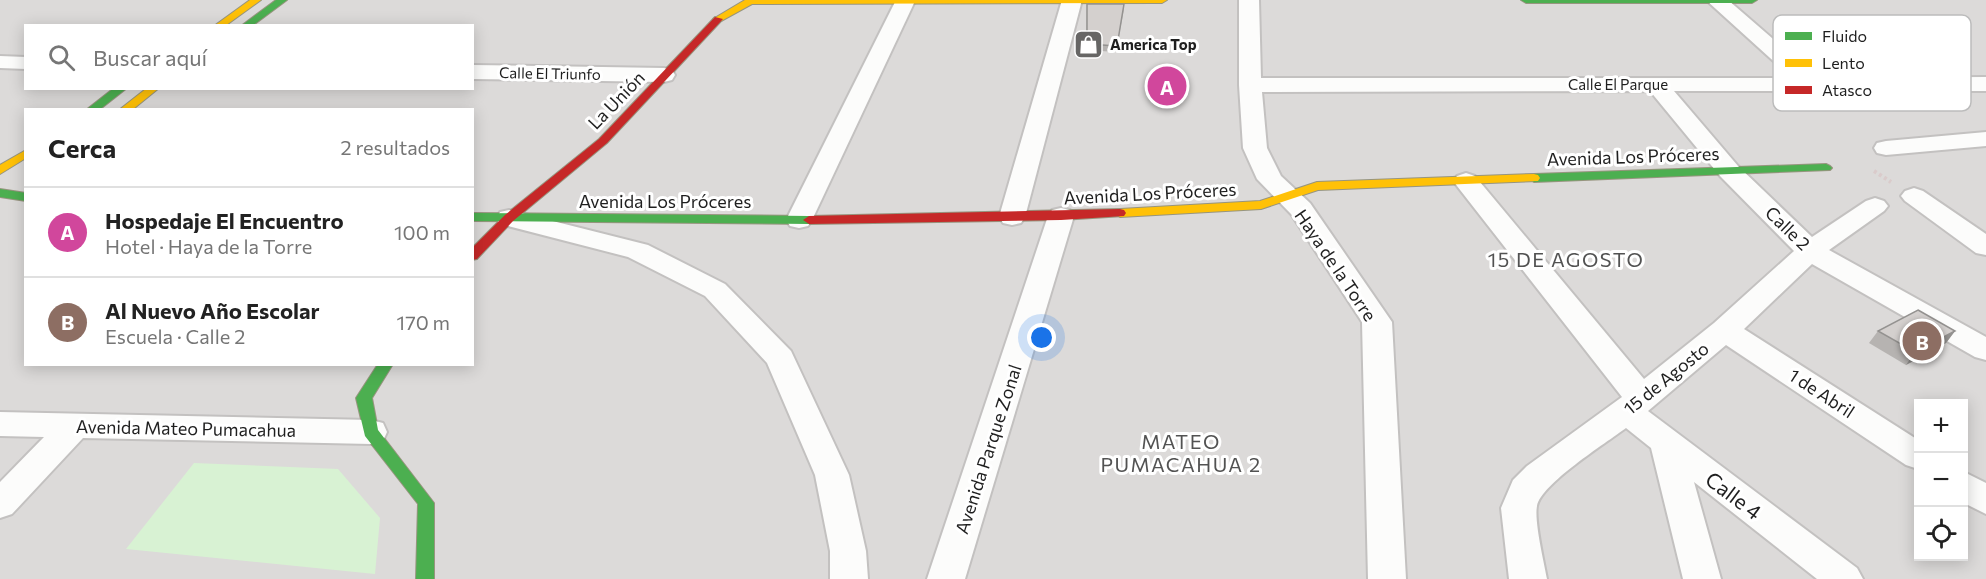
<!DOCTYPE html>
<html lang="es">
<head>
<meta charset="utf-8">
<style>
	body { margin:0; font-family:Commissioner,sans-serif; background:#f6f6f6; color:#222 }
	.controls { position:absolute; right:18px; bottom:18px; display:grid; overflow:hidden; border-radius:0px; box-shadow:0 3px 15px #0003 }
	.controls button { width:54px; height:54px; display:grid; place-items:center; padding:0; border:0; border-bottom:2px solid #e0e0e0; background:#fff; color:#222; font:30px sans-serif }
	.you { position:absolute; left:1042px; top:338px; width:21px; height:21px; margin:-15px; border:4px solid #fff; border-radius:50%; background:#1a73e8; box-shadow:0 0 0 9px #1a73e833 }
	.badge { display:grid; place-items:center; width:39px; height:39px; border-radius:50%; background:#676665; color:#fff; font-size:20px; font-weight:700 }
	.pin { position:absolute; translate:-50% -50%; border:3px solid #fff; box-shadow:0 2px 6px #0006 }
	.list { margin:0; padding:0; list-style:none }
	h2 { display:flex; justify-content:space-between; align-items:center; height:78px; margin:0; padding:0 24px; font-size:26px }
	h2 small { font-size:20px; font-weight:400; color:#767676 }
	.list li { display:grid; grid-template-columns:39px 1fr auto; gap:18px; align-items:center; box-sizing:border-box; height:90px; padding:0 24px; border-top:2px solid #e0e0e0 }
	.list b { display:block; font-size:22px; white-space:nowrap }
	.list p { margin:0; font-size:20px; white-space:nowrap; color:#767676 }
	.list em { font-size:20px; font-style:normal; color:#767676 }
	.icon { flex:none; width:33px; height:33px; fill:none; stroke:currentColor; stroke-width:2; stroke-linecap:round; stroke-linejoin:round }
	.map { position:relative; flex:none; width:1986px; height:579px; overflow:hidden }
	.search { position:absolute; background:#fff; box-shadow:0 3px 15px #0003; left:24px; top:24px; width:450px; height:66px; display:flex; align-items:center; gap:15px; box-sizing:border-box; padding:0 21px; border-radius:0px; color:#767676; font-size:22px }
	.panel { position:absolute; background:#fff; box-shadow:0 3px 15px #0003; left:24px; top:108px; width:450px; height:258px; border-radius:0px }
	.map>svg:first-child { display:block }
	.residential { fill:#dcdad9; fill-rule:evenodd }
	.park { fill:#d8f2d3 }
	.lines { fill:none; stroke-linecap:round; stroke-linejoin:round }
	.street-casing { stroke:#c3c1c0; stroke-width:4 }
	.fast-casing { stroke:#97957f; stroke-width:2 }
	.slow-casing { stroke:#97957f; stroke-width:2 }
	.jam-casing { stroke:#97957f; stroke-width:2 }
	.path { stroke:#dacbcb; stroke-width:4; stroke-dasharray:3 3; stroke-linecap:butt }
	.street { fill:#fcfcfb; fill-rule:evenodd }
	.fast { fill:#4caf50; fill-rule:evenodd }
	.slow { fill:#ffc107; fill-rule:evenodd }
	.jam { fill:#c62828; fill-rule:evenodd }
	.wall { fill:#b6b3b1 }
	.shaded-wall { fill:#949290 }
	.building { fill:#d4d0ce; stroke:#949290; stroke-width:1.5 }
	.labels { text-anchor:middle; dominant-baseline:central; stroke-width:6; stroke-linejoin:round; paint-order:stroke }
	.far-poi-label { font-size:15px; font-weight:bold; fill:#1f1f1f; stroke:#fff; text-anchor:start }
	.far-street-label { font-size:15px; fill:#1f1f1f; stroke:#fff }
	.street-label { font-size:18px; fill:#1f1f1f; stroke:#fff }
	.neighbourhood-label { font-size:20px; letter-spacing:1.5px; fill:#525252; stroke:#fff }
	.near-street-label { font-size:21px; fill:#1f1f1f; stroke:#fff }
	.key { fill:#fff; stroke:#bcbcbc; stroke-width:1.5 }
	.key-label { font-size:16px; fill:#1f1f1f }
</style>
</head>
<body>
<div class="map">
<svg width="1986" height="579" viewBox="0 0 1986 579">
	<rect width="100%" height="100%" fill="#edeae7"/>
	<!-- residential -->
	<path class="residential" d="M0,0H1986V579H0ZM26,26H472V88H26ZM26,110H472V364H26ZM1918,404H1964V556H1918Z"/>
	<!-- park -->
	<polygon class="park" points="194,463 338,469 380,518 375,574 126,549"/>
	<g class="lines">
		<defs>
			<g id="street">
				<polygon points="896,0 915,1 812,220 808,226 799,228 790,226 786,220"/>
				<polygon points="1062,0 1082,0 1025,217 1021,223 1012,225 1003,223 999,217"/>
				<path d="M1239,0H1259L1261,78H1792L1706,0H1728L1818,78L1986,77V91H1674L1738,166L1812,237L1866,201L1875,198L1884,201L1888,206L1884,211L1829,250L1986,337V360L1975,357L1812,264L1744,329L1918,440V469L1906,465L1726,345L1648,411L1857,568L1863,579H1817L1694,482L1721,579H1683L1651,448L1626,428C1606,443 1541,484 1537,506C1534,521 1544,562 1547,579H1509L1501,508L1513,480L1527,466L1622,397L1457,186L1453,181L1457,176L1466,173L1475,176L1644,379L1714,323L1794,251L1720,176L1650,91L1262,92L1267,148L1281,176L1310,203L1392,322L1406,579H1368L1362,322L1291,214L1257,179L1243,148L1239,85Z"/>
				<polygon points="0,56 26,57 26,69 0,68"/>
				<polygon points="472,65 664,68 672,70 675,75 672,80 664,82 472,79"/>
				<polygon points="1986,132 1986,146 1886,155 1877,153 1874,148 1877,143 1886,141"/>
				<polygon points="1914,188 1923,191 1986,234 1986,255 1976,253 1905,201 1901,196 1905,191"/>
				<polygon points="1061,208 1070,210 1074,216 965,579 927,579 1048,216 1052,210"/>
				<polygon points="509,210 648,245 725,284 791,351 849,475 866,551 868,579 830,579 830,551 815,475 767,363 705,296 628,257 500,224 496,218 500,212"/>
				<polygon points="0,412 371,420 383,423 387,432 383,441 371,444 83,438 12,514 0,518 0,482 44,437 0,436"/>
				<polygon points="1964,472 1986,483 1986,514 1964,503"/>
			</g>
			<g id="fast">
				<polygon points="276,0 287,0 252,26 241,26"/>
				<polygon points="1521,0 1757,0 1752,3 1526,3"/>
				<polygon points="114,88 127,88 99,110 86,110"/>
				<polygon points="1826,164 1830,166 1832,168 1830,170 1534,182 1528,178 1534,174"/>
				<polygon points="0,189 26,193 26,201 0,197"/>
				<polygon points="472,213 809,216 815,220 809,224 472,221"/>
				<polygon points="378,364 393,364 372,398 378,430 434,503 434,579 416,579 418,504 365,436 356,398"/>
			</g>
			<g id="slow">
				<polygon points="250,0 261,0 225,26 214,26"/>
				<polygon points="745,0 1167,0 1162,3 752,4 721,21 713,19"/>
				<polygon points="147,88 159,88 132,110 119,110"/>
				<polygon points="26,150 26,158 0,174 0,165"/>
				<polygon points="1534,174 1538,175 1540,178 1538,181 1318,190 1261,209 1120,217 1114,213 1120,209 1260,201 1317,182"/>
			</g>
			<g id="jam">
				<polygon points="715,17 723,19 607,143 513,221 477,259 472,260 472,248 505,215 599,139"/>
				<polygon points="1120,209 1124,210 1126,213 1124,216 1061,220 809,224 803,220 809,216"/>
			</g>
		</defs>
		<!-- street casing -->
		<use href="#street" class="street-casing"/>
		<!-- fast casing -->
		<use href="#fast" class="fast-casing"/>
		<!-- slow casing -->
		<use href="#slow" class="slow-casing"/>
		<!-- jam casing -->
		<use href="#jam" class="jam-casing"/>
		<!-- path -->
		<polyline class="path" points="1874,171 1891,182"/>
		<!-- street -->
		<use href="#street" class="street"/>
		<!-- fast -->
		<use href="#fast" class="fast"/>
		<!-- slow -->
		<use href="#slow" class="slow"/>
		<!-- jam -->
		<use href="#jam" class="jam"/>
	</g>
	<!-- wall -->
	<g class="wall">
		<polygon points="1087,4 1124,9 1116,52 1086,50"/>
		<polygon points="1878,331 1955,331 1946,343 1906,365 1869,343"/>
	</g>
	<!-- shaded-wall -->
	<polygon class="shaded-wall" points="1955,331 1946,343 1906,365 1915,352"/>
	<!-- building -->
	<g class="building">
		<polygon points="1087,4 1124,4 1117,46 1087,44"/>
		<polygon points="1918,310 1955,331 1915,352 1878,331"/>
	</g>
	<!-- icons -->
	<defs>
		<symbol id="shop-square" viewBox="-11 -11 22 22"><rect x="-9" y="-9" width="18" height="18" rx="4" fill="#676665" stroke="#fff"/><path d="M-5-2.5h2.3a2.7 3.5 0 0 1 5.4 0H5L5.5 6h-11ZM-1.5-2.5h3a1.5 2.3 0 0 0-3 0Z" fill="#fff"/></symbol>
	</defs>
	<g fill-rule="evenodd">
		<use href="#shop-square" x="1072" y="28" width="33" height="33"/>
	</g>
	<g class="labels">
		<!-- far-poi labels -->
		<g class="far-poi-label">
			<text x="1110" y="44">America Top</text>
		</g>
		<!-- far-street labels -->
		<g class="far-street-label">
			<text transform="translate(550 73) rotate(1)">Calle El Triunfo</text>
			<text x="1618" y="84">Calle El Parque</text>
		</g>
		<!-- street labels -->
		<g class="street-label">
			<text transform="translate(616 100) rotate(-46)">La Unión</text>
			<text transform="translate(1633 156) rotate(-2)">Avenida Los Próceres</text>
			<text transform="translate(1150 193) rotate(-3)">Avenida Los Próceres</text>
			<text x="665" y="201">Avenida Los Próceres</text>
			<text transform="translate(1788 228) rotate(44)">Calle 2</text>
			<text transform="translate(1336 265) rotate(56)">Haya de la Torre</text>
			<text transform="translate(1666 378) rotate(-39)">15 de Agosto</text>
			<text transform="translate(1822 393) rotate(33)">1 de Abril</text>
			<text transform="translate(186 428) rotate(1)">Avenida Mateo Pumacahua</text>
			<text transform="translate(988 449) rotate(-72)">Avenida Parque Zonal</text>
		</g>
		<!-- neighbourhood labels -->
		<g class="neighbourhood-label">
			<text x="1566" y="259">15 DE AGOSTO</text>
			<text x="1181" y="441">MATEO<tspan x="1181" dy="23">PUMACAHUA 2</tspan></text>
		</g>
		<!-- near-street labels -->
		<g class="near-street-label">
			<text transform="translate(1734 495) rotate(37)">Calle 4</text>
		</g>
	</g>
	<!-- legend -->
	<rect x="1773" y="15" width="198" height="96" rx="9" class="key"/>
	<rect x="1785" y="32" width="27" height="8" fill="#4caf50"/>
	<rect x="1785" y="59" width="27" height="8" fill="#ffc107"/>
	<rect x="1785" y="86" width="27" height="8" fill="#c62828"/>
	<g class="key-label">
		<text x="1822" y="42">Fluido</text>
		<text x="1822" y="69">Lento</text>
		<text x="1822" y="96">Atasco</text>
	</g>
</svg>
<div class="controls">
<button>+</button>
<button>−</button>
<button><svg class="icon" aria-label="locate" viewBox="0 0 24 24"><circle cx="12" cy="12" r="6"/><path d="M12 2v4M12 18v4M2 12h4M18 12h4"/></svg></button>
</div>
<div class="you"></div>
<div class="pin badge" style="left:1167px;top:86px;background:#d1479c">A</div>
<div class="pin badge" style="left:1922px;top:341px;background:#8d6e63">B</div>
<div class="search"><svg class="icon" aria-label="search" viewBox="0 0 24 24"><circle cx="10" cy="10" r="6"/><path d="M15 15l6 6"/></svg>Buscar aquí</div>
<section class="panel">
<h2>Cerca<small>2 resultados</small></h2>
<ul class="list">
<li><span class="badge" style="background:#d1479c">A</span><div><b>Hospedaje El Encuentro</b><p>Hotel · Haya de la Torre</p></div><em>100 m</em></li>
<li><span class="badge" style="background:#8d6e63">B</span><div><b>Al Nuevo Año Escolar</b><p>Escuela · Calle 2</p></div><em>170 m</em></li>
</ul>
</section>
</div>
</body>
</html>
